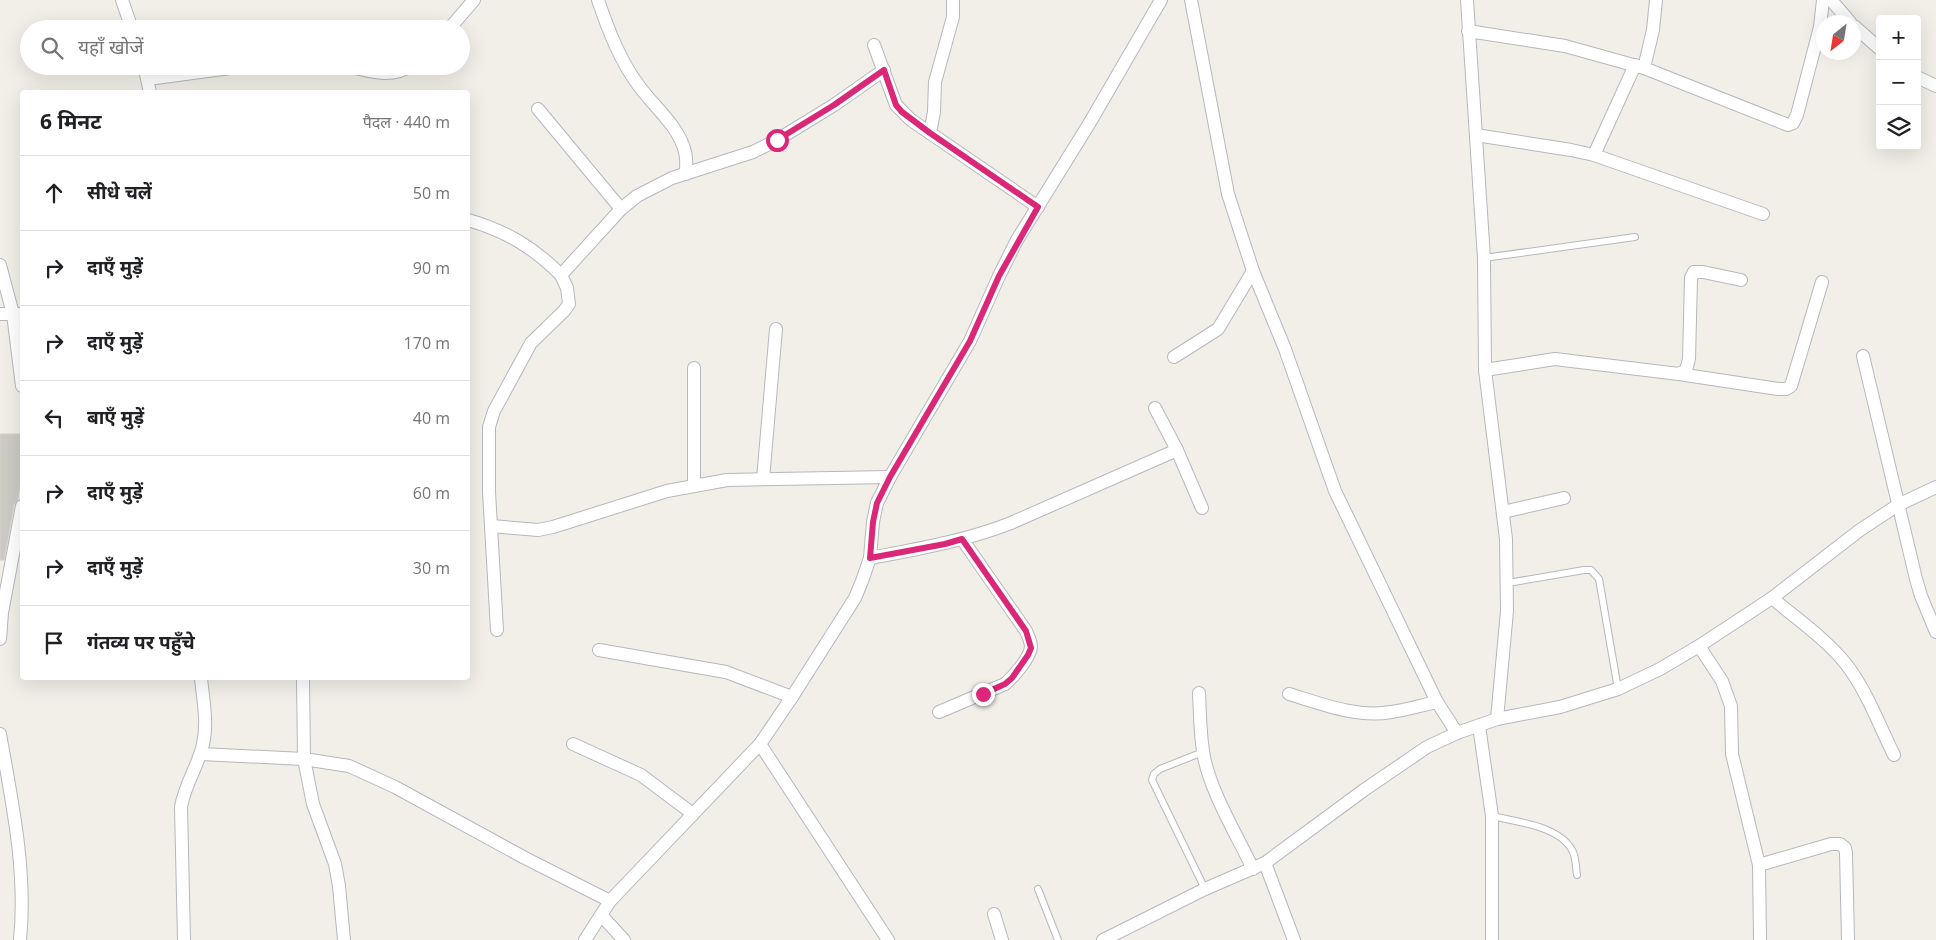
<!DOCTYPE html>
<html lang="hi">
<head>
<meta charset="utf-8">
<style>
	body { margin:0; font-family:"Open Sans","Noto Sans Devanagari",sans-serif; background:#f6f6f6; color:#202124 }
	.controls { position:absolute; right:15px; top:15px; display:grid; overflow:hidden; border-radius:5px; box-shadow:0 5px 20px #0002 }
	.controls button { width:45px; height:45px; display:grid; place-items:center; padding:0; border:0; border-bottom:1px solid #e0e0e0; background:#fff; color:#202124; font:25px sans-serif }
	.compass { position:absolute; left:1816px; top:15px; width:45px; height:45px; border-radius:50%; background:#fff; box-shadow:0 5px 20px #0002; rotate:210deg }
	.stop { position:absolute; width:15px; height:15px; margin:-11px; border:4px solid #db2777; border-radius:50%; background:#fff }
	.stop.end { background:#db2777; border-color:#fff; box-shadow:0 1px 5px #0008 }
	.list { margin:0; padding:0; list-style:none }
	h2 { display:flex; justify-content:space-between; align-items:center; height:65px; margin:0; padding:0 20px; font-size:21px }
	h2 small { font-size:16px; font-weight:400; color:#757577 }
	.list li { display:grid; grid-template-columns:32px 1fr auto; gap:15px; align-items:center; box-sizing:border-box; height:75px; padding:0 20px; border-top:1px solid #e0e0e0 }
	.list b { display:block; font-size:19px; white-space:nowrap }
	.list em { font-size:16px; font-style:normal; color:#757577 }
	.icon { flex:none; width:28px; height:28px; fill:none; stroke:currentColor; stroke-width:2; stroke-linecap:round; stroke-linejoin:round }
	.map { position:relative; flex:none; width:1936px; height:940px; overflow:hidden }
	.search { position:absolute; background:#fff; box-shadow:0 5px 20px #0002; left:20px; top:20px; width:450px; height:55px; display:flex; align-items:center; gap:12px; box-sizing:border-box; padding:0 18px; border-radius:28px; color:#757577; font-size:19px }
	.panel { position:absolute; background:#fff; box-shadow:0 5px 20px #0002; left:20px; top:90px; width:450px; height:590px; border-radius:5px }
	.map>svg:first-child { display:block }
	.building { fill:#cccac5; stroke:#d6d1c6 }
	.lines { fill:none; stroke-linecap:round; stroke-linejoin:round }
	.lane-casing { stroke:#b5b8bc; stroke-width:8 }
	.street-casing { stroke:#b5b8bc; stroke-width:14 }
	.lane { stroke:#fff; stroke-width:6 }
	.street { stroke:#fff; stroke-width:12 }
	.route { stroke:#db2777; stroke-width:6 }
</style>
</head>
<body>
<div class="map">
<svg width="1936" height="940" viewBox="0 0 1936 940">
	<rect width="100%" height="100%" fill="#f1efe8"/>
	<!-- building -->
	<polygon class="building" points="0,434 22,434 21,479 18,499 14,505 4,560 0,560"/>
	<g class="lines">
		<defs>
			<g id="lane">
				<polyline points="1484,258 1635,237"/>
				<polyline points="1508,583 1584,570 1591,570 1599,579 1618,689"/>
				<polyline points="1203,752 1160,769 1154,774 1152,780 1205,889"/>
				<path d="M1492,816C1517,822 1561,826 1573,852C1576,859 1576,868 1577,875"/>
				<polyline points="1038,889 1058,940"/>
			</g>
			<g id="street">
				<polyline points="122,0 132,29"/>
				<path d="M598,0C608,29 620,61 639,86C654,107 679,126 685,152C687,159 686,167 686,174"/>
				<polyline points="1191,0 1228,194 1253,271 1285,349 1335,491 1437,702 1457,733"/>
				<polyline points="1467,0 1484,258 1485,370 1506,539 1507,611 1497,719"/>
				<polyline points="1831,0 1850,22"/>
				<polyline points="1854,26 1880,49"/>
				<polyline points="449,29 474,0"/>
				<polyline points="1468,31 1565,46 1644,68 1788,125 1793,123 1797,115 1820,27 1823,0"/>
				<polyline points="874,45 896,105 911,120 1038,207"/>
				<polyline points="144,66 150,92"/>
				<path d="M348,66C369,71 391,79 410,66"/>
				<polyline points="1644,68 1653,30 1656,0"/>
				<polyline points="1917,77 1936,86"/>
				<polyline points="148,79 245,66"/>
				<polyline points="538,109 621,209"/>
				<polyline points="930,133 934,112 935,82 953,17 953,0"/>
				<polyline points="1476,135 1571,150 1594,155 1763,214"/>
				<polyline points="1594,155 1635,65"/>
				<path d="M468,220C506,231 533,247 561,275"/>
				<polyline points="0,265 13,314 22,386"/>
				<polyline points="0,314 22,314"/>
				<polyline points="1863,356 1916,579 1921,596 1936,632"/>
				<polyline points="1174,357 1218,329 1253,271"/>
				<polyline points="1485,370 1555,359 1679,374 1686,370 1689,359 1691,278 1694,272 1703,272 1741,280"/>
				<polyline points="1679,374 1778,389 1786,389 1791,386 1822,282"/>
				<polyline points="1155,408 1177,450 1202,508"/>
				<polyline points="763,479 776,329"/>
				<polyline points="694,486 694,368"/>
				<polyline points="1503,512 1564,498"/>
				<polyline points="491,526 538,530 553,527 667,491 727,480 890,477"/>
				<path d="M870,558C918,549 965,541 1011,523L1177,450"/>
				<path d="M1772,598C1797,619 1826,639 1846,664C1867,691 1879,725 1894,755"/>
				<polyline points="497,630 489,492 489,427 494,411 531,343 564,311 569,304 567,288 561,275 621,209 637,196 672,178 753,152 777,140 834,105 884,70"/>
				<polyline points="0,639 2,613 22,506"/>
				<polyline points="1699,646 1722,681 1731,706 1732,754 1759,865 1760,940"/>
				<polyline points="599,650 726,672 792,697"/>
				<polyline points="303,678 304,759 313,804 335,864 339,886 344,940"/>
				<path d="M1199,693C1200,712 1200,732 1203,751C1208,788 1237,835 1253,869"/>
				<path d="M1289,694C1322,704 1357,718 1391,712C1407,710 1422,705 1437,702"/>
				<path d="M939,712L1005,684C1013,677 1030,658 1031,647C1031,641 1028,636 1026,631L962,539"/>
				<polyline points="1479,726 1492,816 1492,940"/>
				<path d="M0,734C12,802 27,871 20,940"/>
				<polyline points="573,744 641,775 693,814"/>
				<polyline points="760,744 888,940"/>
				<polyline points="201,754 304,759 349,766 395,787 525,858 610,901"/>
				<polyline points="1265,863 1294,940"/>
				<polyline points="1759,865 1831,844 1840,844 1845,848 1846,853 1848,940"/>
				<polyline points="994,914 1002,940"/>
				<polyline points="601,915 624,940"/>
				<path d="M184,940L181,807C185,783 198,767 203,744C208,723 203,699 201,678"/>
				<polyline points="585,940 610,901 760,744 792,697 855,598 862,581 870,558 873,522 877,503 890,477 970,341 999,276 1017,240 1089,124 1161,0"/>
				<polyline points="1103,940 1205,889 1265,863 1364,790 1427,747 1457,733 1497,719 1560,707 1618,689 1660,669 1699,646 1772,598 1860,530 1898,505 1936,487"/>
			</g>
		</defs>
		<!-- lane casing -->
		<use href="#lane" class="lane-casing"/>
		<!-- street casing -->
		<use href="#street" class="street-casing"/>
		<!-- lane -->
		<use href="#lane" class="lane"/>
		<!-- street -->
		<use href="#street" class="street"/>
	</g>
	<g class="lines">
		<!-- route -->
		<polyline class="route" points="777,140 834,105 884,70 896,105 902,112 930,133 1038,207 999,276 970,341 890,477 877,503 873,522 870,558 945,544 962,539 1026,631 1031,648 1028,655 1012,678 1005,684 983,694"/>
	</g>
</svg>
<div class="controls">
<button>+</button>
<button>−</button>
<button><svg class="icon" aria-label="layers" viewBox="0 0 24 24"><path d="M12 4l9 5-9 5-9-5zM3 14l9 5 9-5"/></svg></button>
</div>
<svg class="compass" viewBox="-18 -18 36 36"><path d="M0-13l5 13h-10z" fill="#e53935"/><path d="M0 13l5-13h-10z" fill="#757577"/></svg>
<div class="stop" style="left:777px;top:140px"></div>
<div class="stop end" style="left:983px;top:694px"></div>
<div class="search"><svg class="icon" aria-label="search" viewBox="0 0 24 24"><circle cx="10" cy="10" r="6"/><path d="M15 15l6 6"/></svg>यहाँ खोजें</div>
<section class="panel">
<h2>6 मिनट<small>पैदल · 440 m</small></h2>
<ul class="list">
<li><svg class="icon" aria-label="ahead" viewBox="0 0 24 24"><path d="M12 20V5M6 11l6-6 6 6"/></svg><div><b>सीधे चलें</b></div><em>50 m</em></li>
<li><svg class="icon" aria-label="right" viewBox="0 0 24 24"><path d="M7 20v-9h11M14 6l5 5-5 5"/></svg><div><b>दाएँ मुड़ें</b></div><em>90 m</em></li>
<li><svg class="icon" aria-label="right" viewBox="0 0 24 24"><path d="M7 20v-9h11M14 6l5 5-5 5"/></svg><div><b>दाएँ मुड़ें</b></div><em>170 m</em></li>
<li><svg class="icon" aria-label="left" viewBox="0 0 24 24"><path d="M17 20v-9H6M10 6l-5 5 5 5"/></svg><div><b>बाएँ मुड़ें</b></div><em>40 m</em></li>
<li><svg class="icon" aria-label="right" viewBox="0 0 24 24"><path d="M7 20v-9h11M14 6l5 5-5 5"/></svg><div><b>दाएँ मुड़ें</b></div><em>60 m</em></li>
<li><svg class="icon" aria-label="right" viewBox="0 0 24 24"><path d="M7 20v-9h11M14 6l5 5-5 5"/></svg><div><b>दाएँ मुड़ें</b></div><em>30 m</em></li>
<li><svg class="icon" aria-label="arrive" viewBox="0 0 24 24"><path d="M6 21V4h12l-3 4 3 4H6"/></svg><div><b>गंतव्य पर पहुँचे</b></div></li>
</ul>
</section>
</div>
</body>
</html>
